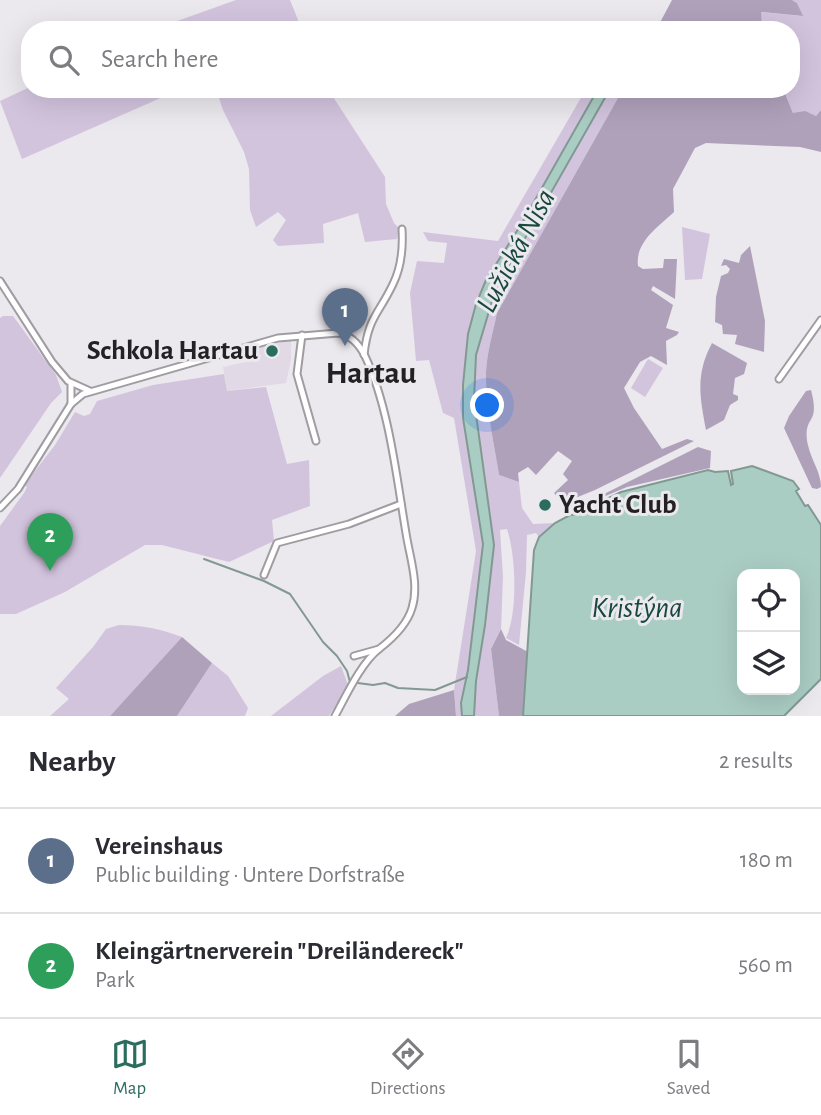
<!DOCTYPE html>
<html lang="en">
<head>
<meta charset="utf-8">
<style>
	body { margin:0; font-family:"Alegreya Sans",sans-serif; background:#f2f2f3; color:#2b2b33 }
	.controls { position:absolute; right:21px; bottom:21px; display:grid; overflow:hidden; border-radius:14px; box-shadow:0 7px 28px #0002 }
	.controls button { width:63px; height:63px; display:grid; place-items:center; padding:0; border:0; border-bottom:2px solid #e1e1e2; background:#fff; color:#2b2b33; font:35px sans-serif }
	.you { position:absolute; left:488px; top:406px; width:24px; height:24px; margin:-18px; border:5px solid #fff; border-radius:50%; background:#1a73e8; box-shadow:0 0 0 10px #1a73e833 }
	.badge { display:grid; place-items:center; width:46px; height:46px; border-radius:50%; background:#2a6d5e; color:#fff; font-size:23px; font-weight:700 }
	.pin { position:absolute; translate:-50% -58px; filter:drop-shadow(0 2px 4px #0008) }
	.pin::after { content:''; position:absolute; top:37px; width:24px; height:21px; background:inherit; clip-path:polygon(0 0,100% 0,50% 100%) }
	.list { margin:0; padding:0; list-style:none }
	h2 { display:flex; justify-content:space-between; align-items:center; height:91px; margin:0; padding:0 28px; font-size:30px }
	h2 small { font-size:23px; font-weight:400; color:#7c7c81 }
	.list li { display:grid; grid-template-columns:46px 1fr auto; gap:21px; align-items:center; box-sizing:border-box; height:105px; padding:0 28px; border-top:2px solid #e1e1e2 }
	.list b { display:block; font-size:26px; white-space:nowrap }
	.list p { margin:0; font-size:23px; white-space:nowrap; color:#7c7c81 }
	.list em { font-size:23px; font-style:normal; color:#7c7c81 }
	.icon { flex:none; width:38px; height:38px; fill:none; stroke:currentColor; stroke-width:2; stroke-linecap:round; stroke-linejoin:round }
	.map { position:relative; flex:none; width:821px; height:716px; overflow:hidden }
	.search { position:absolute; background:#fff; box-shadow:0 7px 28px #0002; left:21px; right:21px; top:21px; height:77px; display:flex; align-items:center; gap:18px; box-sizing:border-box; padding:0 24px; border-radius:28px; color:#7c7c81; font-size:26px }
	.sheet { height:301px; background:#fff }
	nav { display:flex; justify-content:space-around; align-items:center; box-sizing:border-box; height:98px; border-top:2px solid #e1e1e2; background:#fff; font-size:19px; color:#7c7c81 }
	nav a { display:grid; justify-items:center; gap:4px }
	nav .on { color:#2a6d5e }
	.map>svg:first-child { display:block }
	.built { fill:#e1d9e6 }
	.green { fill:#d3c4de }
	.forest { fill:#b0a1bb }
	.water { fill:#aacdc3; stroke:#829993; stroke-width:2; fill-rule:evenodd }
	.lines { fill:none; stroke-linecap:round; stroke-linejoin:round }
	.stream { stroke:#829993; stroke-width:2 }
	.minor-casing { stroke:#9f9ca2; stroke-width:9 }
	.minor { stroke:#fff; stroke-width:5 }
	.poi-dot { fill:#2a6d5e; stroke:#ebe8ee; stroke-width:2.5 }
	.labels { text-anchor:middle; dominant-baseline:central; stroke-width:6; stroke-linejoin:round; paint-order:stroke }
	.poi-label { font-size:28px; font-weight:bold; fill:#232123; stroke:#ebe8ee; text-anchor:end }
	.water-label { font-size:30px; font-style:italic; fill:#16483d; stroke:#ebe8ee }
	.quarter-label { font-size:32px; font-weight:bold; fill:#232123; stroke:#ebe8ee }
</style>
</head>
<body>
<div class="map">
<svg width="821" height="716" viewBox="0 0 821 716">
	<rect width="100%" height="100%" fill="#ebe8ee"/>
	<!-- built -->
	<polygon class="built" points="291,340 291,359 286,383 227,391 223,367 254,360 252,349"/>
	<!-- green -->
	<g class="green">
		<polygon points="236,0 290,0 302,30 152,30"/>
		<polygon points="792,0 821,0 821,110 816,116 793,113 783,89 791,89 791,30 762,30 760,12 802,16 797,3"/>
		<polygon points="30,87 30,89 181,89 22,159 0,101"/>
		<polygon points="216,89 328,89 385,177 386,204 394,223 399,228 397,239 365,242 358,213 323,224 324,243 278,246 273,240 286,220 278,212 256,227 250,210 249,169 244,152 223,110"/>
		<polygon points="586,89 598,89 522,223 486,280 476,304 468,334 463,385 463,418 483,544 468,670 461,702 462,716 456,716 454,690 476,551 454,418 443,413 429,360 416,361 410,293 417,261 444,263 447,243 428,241 423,232 498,241"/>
		<path d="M610,89H623L497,313C493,332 487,352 486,372C485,406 494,441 499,475L519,482L522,508L533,524L555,523L539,537L536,533L527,535L526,572L519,645L506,638C518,612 516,556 507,529L500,530L503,577L501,629L491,649L499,716H474L476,681L485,625L492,528L474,400L476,355L495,291Z"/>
		<polygon points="682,227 710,234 702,279 685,280"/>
		<polygon points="3,316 13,316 56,375 62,392 51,403 0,478 0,318"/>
		<polygon points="648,359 663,368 645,397 631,388"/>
		<polygon points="224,374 227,391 266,387 287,464 309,460 310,506 272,520 274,541 229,562 162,545 145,545 65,592 16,614 0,614 0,526 24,493 27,487 24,485 55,445 75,412 84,416 90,414 97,401 153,385"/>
		<path d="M119,625C142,625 161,629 182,637L110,716H50L69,699L56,688L93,647L106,629Z"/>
		<polygon points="212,663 228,676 248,708 245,716 177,716"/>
		<polygon points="341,666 348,685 329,716 271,716 323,676"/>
	</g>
	<!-- forest -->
	<g class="forest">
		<polygon points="672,0 792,0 797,3 803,16 761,12 762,30 656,30"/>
		<path d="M623,89H783L793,113L805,111L816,116L821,110V152L800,147L706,143L695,148L673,189L674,212C658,227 635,242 638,266L643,269L663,268L664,259H677L675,299L653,286L651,290L673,305L666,328L679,332L677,335L666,341L667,365L651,356L640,362L624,388L634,408L662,449L687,439L694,441L595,490L563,503L554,493L568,480L563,474L572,461L558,451L536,475L528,467L518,473L519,482L499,475C494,442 485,406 486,372C487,352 493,332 497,313Z"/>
		<polygon points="750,246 765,321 764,352 735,344 737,335 723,334 722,325 715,322 716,297 721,276 728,273 730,269 726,265 721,266 724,259 739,263 741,255"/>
		<path d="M712,343L747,363L744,374L735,378L733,394L738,396V400L730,405L724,420L706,430C700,397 695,375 712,343Z"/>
		<path d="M811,390C821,428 802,413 808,445C811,460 821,472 821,487L817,489L812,488L784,428L789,416L806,391Z"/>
		<polygon points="698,447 711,451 710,468 627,487 596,500 596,498"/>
		<polygon points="501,629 506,640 528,652 523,716 499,716 491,649"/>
		<polygon points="182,637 212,663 177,716 110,716"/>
		<polygon points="454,690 456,716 395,716 409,704"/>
	</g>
	<!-- water -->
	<g class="water">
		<polygon points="598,89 610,89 495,291 476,355 474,400 494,545 485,625 476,681 474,716 462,716 461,703 468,670 483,544 463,418 463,385 468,334 476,304 486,280 522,223"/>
		<path d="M752,466L793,481L799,489L796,491L805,506L808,505L821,525V679L784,716H523L534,550L539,537L555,523L570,515L590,513L602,501L621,492L708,470L715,472L728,471L731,485L733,484L731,471ZM795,574V690H742V574Z"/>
	</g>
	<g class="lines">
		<!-- stream -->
		<polyline class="stream" points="204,559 264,581 290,594 323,642 337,656 347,671 350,682 373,685 385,683 398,688 435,690 467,677"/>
		<defs>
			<g id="minor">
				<polyline points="0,281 52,362 68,381 90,391"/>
				<polyline points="302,335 297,374 316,441"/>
				<path d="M364,355C368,317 379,314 393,284C401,268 403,246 402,229"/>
				<polyline points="779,379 821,320"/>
				<polyline points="71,384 71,404"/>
				<path d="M0,508L18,489L71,404L83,394L278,338L338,333C351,335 359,344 365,356C390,409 397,482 407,539C411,561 419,586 412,608C407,625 392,639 379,649C361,663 346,696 335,716"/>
				<polyline points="264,575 277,543 349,524 401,504"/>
				<polyline points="354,656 379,649"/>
			</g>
		</defs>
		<!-- minor casing -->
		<use href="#minor" class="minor-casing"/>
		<!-- minor -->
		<use href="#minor" class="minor"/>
	</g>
	<!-- markers -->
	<g class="poi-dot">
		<circle cx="272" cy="351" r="7"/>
		<circle cx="545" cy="505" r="7"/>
	</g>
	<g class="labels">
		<!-- poi labels -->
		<g class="poi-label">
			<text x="258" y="351">Schkola Hartau</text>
			<text x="559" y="505" text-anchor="start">Yacht Club</text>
		</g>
		<!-- water labels -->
		<g class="water-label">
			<text transform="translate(516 251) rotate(-62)">Lužická Nisa</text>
			<text x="637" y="608">Kristýna</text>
		</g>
		<!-- quarter labels -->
		<g class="quarter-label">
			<text x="371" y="373">Hartau</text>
		</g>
	</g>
</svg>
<div class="controls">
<button><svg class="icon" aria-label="locate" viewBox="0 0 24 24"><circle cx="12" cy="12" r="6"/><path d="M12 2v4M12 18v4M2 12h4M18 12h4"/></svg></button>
<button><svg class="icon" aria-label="layers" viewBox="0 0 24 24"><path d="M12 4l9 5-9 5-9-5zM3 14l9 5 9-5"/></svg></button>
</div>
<div class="you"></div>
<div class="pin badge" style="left:345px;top:346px;background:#5c6f8a">1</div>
<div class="pin badge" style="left:50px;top:571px;background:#2e9e5b">2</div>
<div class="search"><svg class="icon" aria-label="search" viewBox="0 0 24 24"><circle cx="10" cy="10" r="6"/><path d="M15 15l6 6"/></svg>Search here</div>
</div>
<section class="sheet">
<h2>Nearby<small>2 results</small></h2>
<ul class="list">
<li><span class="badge" style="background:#5c6f8a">1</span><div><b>Vereinshaus</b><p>Public building · Untere Dorfstraße</p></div><em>180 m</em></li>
<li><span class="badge" style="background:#2e9e5b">2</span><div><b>Kleingärtnerverein &quot;Dreiländereck&quot;</b><p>Park</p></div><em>560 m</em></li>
</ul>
</section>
<nav>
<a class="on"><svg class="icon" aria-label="map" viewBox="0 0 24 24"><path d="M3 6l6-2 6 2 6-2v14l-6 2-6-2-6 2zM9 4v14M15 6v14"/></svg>Map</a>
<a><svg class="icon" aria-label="directions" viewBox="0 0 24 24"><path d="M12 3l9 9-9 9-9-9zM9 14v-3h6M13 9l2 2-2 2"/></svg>Directions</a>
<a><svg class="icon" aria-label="saved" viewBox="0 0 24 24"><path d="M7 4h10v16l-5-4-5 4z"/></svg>Saved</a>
</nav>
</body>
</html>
